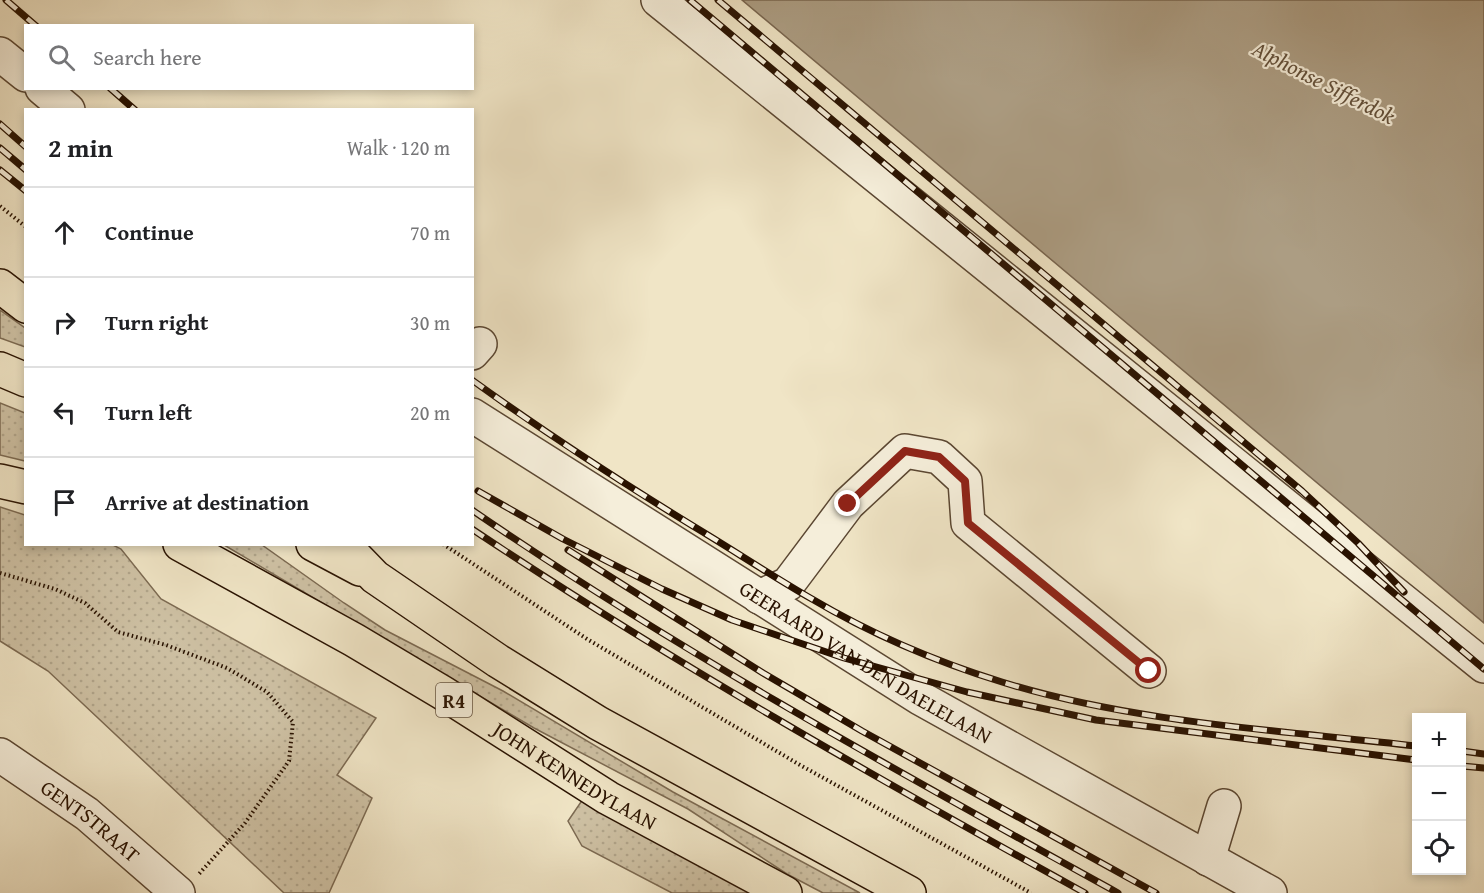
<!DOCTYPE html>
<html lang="en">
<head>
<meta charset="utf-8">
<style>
	body { margin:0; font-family:"Gentium Book Plus",serif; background:#f2f2f2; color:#202124 }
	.controls { position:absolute; right:18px; bottom:18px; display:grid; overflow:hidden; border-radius:0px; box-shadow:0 3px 9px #0003 }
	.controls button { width:54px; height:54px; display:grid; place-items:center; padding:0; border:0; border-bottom:2px solid #e0e0e0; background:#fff; color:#202124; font:30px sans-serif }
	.stop { position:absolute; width:18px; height:18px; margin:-14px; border:4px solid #8f2418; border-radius:50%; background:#fff }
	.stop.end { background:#8f2418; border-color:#fff; box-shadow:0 2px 6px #0008 }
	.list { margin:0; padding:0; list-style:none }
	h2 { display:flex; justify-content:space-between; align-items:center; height:78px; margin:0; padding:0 24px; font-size:26px }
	h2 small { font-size:20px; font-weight:400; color:#757577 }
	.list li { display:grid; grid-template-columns:39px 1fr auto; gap:18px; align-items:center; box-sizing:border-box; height:90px; padding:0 24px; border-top:2px solid #e0e0e0 }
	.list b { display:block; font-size:22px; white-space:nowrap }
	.list em { font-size:20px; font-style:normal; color:#757577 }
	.icon { flex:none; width:33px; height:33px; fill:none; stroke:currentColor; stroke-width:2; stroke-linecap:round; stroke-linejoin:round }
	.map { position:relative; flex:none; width:1484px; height:893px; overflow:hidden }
	.search { position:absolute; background:#fff; box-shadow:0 3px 9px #0003; left:24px; top:24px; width:450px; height:66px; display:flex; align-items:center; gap:15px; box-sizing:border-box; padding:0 21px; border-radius:0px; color:#757577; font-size:22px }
	.panel { position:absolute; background:#fff; box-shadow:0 3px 9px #0003; left:24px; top:108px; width:450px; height:438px; border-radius:0px }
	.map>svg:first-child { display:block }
	.grass { fill:url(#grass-dots); stroke:#7c6a52; stroke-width:1.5 }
	.water { fill:#ac9d83; stroke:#78654f; stroke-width:1.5 }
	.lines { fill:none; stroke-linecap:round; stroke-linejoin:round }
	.minor-casing { stroke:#5b4732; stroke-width:36 }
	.highway-casing { stroke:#291200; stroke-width:36 }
	.path { stroke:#291200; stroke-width:4; stroke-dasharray:1.5 3; stroke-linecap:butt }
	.minor { stroke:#f5eeda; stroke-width:33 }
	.highway { stroke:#f0e5c6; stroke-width:33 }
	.rail-casing { stroke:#291200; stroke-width:7 }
	.rail { stroke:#f5eeda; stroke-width:4.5; stroke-dasharray:14; stroke-linecap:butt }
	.route { stroke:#8f2418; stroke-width:8 }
	.labels { text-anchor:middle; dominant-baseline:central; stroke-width:4.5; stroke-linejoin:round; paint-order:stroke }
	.shield { fill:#f5eeda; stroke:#665441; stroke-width:1.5 }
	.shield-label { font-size:20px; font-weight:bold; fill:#291200 }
	.street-label { font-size:21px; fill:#291200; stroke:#f5eeda }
	.water-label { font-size:22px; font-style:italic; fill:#64513b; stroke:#f5eeda }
</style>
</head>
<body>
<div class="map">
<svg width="1484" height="893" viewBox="0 0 1484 893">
	<defs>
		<pattern id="grass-dots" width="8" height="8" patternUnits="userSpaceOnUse" patternTransform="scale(1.5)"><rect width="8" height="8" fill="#cec1a4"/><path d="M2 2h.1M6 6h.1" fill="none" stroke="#b1a58b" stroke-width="1.8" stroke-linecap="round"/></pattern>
	</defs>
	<rect width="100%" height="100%" fill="#f0e5c6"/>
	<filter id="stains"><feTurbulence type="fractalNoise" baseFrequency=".00333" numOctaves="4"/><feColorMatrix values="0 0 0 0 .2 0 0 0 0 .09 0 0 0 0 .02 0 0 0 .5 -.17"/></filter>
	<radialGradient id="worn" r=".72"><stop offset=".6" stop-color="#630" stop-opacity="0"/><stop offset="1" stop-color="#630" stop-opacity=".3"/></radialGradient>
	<!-- grass -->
	<g class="grass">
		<polygon points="0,310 25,328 25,347 0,338"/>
		<polygon points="0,403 25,413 25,461 0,455"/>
		<polygon points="0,507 25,515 26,544 111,544 121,549 161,599 376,718 337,775 372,798 329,893 284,893 48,671 0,641"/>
		<polygon points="224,545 262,545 344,603 385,630 503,691 673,792 860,893 823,893 787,874 688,809 534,728"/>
		<polygon points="583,799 750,893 672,893 582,846 568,821"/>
	</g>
	<!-- water -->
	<polygon class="water" points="742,0 1484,0 1484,623"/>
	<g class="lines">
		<defs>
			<g id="minor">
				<polyline points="658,0 1484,666"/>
				<polyline points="0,54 26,75"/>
				<polyline points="42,88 68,110"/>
				<polyline points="472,353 480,344"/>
				<path id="s1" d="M472,415L920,698L1270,893"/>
				<polyline points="759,597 788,584 848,504 905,451 939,457 965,481 968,523 1149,671"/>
				<path id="s2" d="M0,755L87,814L178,893"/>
				<polyline points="1208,859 1224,806"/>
			</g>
			<g id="highway">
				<polyline points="0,286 26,306"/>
				<polyline points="0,369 26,380"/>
				<polyline points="0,481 26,487"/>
				<path id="s3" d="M180,544L354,640L443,693L608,798L785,893"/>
				<polyline points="313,544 360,569"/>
				<polyline points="343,544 375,577 498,661 598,723 909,893"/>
			</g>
		</defs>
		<!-- minor casing -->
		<use href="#minor" class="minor-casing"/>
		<!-- highway casing -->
		<use href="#highway" class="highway-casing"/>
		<!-- path -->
		<g class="path">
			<polyline points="0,206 26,227"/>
			<polyline points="443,544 587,639 800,765 1031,893"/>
			<polyline points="0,573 55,589 85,603 118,632 166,645 227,668 267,692 293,722 289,761 245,823 198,875"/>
		</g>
		<!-- minor -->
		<use href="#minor" class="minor"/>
		<!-- highway -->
		<use href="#highway" class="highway"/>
		<defs>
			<g id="rail">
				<polyline points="6,0 36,26"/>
				<polyline points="690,0 1484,669"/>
				<polyline points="718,0 1302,491 1358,543 1404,592"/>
				<polyline points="110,88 135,110"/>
				<polyline points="0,124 26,147"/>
				<polyline points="0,148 26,170"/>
				<polyline points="0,170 26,191"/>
				<path d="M472,380C544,432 618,480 693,526C733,550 772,576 812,599C871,634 937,662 1002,682C1134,723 1279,730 1416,746"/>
				<polyline points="478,491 563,539 662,589 732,620 844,658 967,692 1096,720 1416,760"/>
				<path d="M472,510C679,652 899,772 1118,893"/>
				<path d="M472,529C670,661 876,778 1085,893"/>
				<polyline points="568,550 763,673 862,731 1156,893"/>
				<polyline points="1462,751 1484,754"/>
				<polyline points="1462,766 1484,768"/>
			</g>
		</defs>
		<!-- rail casing -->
		<use href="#rail" class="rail-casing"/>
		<!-- rail -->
		<use href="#rail" class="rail"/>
	</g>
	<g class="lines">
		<!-- route -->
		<polyline class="route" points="848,504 905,451 939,457 965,481 968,523 1149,671"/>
	</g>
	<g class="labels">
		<!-- shield labels -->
		<rect class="shield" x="436" y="683" width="36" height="34" rx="4.5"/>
		<g class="shield-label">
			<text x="454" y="700">R4</text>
		</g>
		<!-- street labels -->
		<g class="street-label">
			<text stroke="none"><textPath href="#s1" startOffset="465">GEERAARD VAN DEN DAELELAAN</textPath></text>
			<text stroke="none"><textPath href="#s3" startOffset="458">JOHN KENNEDYLAAN</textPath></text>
			<text stroke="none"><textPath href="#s2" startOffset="112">GENTSTRAAT</textPath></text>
		</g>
		<!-- water labels -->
		<g class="water-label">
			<text transform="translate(1324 82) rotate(27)">Alphonse Sifferdok</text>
		</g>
	</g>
	<rect width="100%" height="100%" filter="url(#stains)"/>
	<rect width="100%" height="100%" fill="url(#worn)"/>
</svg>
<div class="controls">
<button>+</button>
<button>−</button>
<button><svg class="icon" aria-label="locate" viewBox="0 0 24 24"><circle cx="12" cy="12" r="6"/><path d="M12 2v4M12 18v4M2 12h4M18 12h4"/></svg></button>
</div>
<div class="stop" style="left:1149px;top:671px"></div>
<div class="stop end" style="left:848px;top:504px"></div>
<div class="search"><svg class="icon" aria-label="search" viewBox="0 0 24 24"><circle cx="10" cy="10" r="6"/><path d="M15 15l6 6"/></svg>Search here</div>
<section class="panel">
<h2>2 min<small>Walk · 120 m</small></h2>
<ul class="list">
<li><svg class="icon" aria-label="ahead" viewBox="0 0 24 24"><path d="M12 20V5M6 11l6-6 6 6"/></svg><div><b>Continue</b></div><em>70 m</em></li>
<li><svg class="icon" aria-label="right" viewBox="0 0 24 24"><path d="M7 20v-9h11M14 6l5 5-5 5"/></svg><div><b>Turn right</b></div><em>30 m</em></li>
<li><svg class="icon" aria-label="left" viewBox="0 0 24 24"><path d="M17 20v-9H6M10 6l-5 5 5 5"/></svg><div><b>Turn left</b></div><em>20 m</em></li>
<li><svg class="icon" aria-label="arrive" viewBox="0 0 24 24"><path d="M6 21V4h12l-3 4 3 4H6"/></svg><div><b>Arrive at destination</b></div></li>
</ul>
</section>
</div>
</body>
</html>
